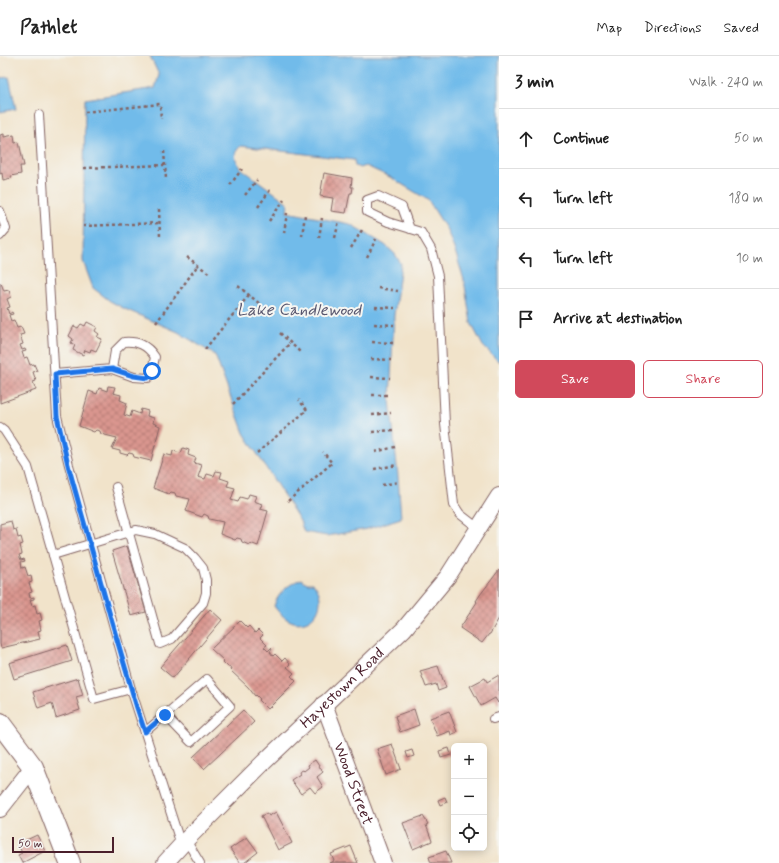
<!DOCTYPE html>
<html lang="en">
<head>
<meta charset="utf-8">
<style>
	body { margin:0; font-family:Mynerve,sans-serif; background:#f2f2f2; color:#222 }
	.controls { position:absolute; right:12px; bottom:12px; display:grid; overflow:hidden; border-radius:6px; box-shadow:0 2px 10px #0003 }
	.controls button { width:36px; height:36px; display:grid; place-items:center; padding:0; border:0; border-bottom:1px solid #e0e0e0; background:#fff; color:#222; font:20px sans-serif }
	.scale { position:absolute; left:12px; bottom:10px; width:102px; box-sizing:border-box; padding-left:4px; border:2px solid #4a1f2b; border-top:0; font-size:11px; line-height:14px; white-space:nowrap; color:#4a1f2b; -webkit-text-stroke:3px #f6f6f2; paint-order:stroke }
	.stop { position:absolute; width:12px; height:12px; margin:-9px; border:3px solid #1a73e8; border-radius:50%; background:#fff }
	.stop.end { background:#1a73e8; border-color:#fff; box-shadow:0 1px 4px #0008 }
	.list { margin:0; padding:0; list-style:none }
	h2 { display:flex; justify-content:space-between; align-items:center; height:52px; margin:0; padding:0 16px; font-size:17px }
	h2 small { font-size:13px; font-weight:400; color:#767676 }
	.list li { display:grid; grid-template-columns:26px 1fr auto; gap:12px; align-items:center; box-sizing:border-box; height:60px; padding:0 16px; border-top:1px solid #e0e0e0 }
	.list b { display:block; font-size:15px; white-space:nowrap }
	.list em { font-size:13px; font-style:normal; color:#767676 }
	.actions { display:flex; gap:8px; padding:12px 16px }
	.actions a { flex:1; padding:9px 0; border:1px solid #d1495b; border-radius:6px; text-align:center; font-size:14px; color:#d1495b }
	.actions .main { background:#d1495b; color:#fff }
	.icon { flex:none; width:22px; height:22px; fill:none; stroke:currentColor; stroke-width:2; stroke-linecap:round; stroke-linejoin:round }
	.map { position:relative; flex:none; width:499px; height:807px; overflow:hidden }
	header { display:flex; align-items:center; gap:24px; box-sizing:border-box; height:56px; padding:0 20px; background:#fff; border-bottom:1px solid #e0e0e0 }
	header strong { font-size:19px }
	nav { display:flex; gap:22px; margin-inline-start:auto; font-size:14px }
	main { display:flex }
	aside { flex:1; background:#fff }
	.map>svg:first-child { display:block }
	.water { fill:#71bbea; stroke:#5e6d8a }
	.building { fill:url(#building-cross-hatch) }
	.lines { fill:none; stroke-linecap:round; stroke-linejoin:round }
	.service-casing { stroke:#846463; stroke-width:10 }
	.minor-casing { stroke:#846463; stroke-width:18 }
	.tertiary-casing { stroke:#846463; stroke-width:22 }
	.path { stroke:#846463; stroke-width:2.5; stroke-dasharray:3 3; stroke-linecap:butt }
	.service { stroke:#fff; stroke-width:8 }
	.minor { stroke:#fff; stroke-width:16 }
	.tertiary { stroke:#fff; stroke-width:20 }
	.route { stroke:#1a73e8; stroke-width:5 }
	.labels { text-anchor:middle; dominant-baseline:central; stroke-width:4; stroke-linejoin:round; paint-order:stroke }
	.street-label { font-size:16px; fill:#4a1f2b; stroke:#f6f6f2 }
	.water-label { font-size:17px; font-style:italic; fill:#58566e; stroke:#f6f6f2 }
</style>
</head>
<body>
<header>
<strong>Pathlet</strong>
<nav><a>Map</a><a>Directions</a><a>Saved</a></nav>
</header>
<main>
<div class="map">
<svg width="499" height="807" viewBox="0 0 499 807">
	<defs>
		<pattern id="building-cross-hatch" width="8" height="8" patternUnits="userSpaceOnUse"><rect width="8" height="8" fill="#da968f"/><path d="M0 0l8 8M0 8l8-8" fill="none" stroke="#b37a75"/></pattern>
	</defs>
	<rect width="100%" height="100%" fill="#f6f6f2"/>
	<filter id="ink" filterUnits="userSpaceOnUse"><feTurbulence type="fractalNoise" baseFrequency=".025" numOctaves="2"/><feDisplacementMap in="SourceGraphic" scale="8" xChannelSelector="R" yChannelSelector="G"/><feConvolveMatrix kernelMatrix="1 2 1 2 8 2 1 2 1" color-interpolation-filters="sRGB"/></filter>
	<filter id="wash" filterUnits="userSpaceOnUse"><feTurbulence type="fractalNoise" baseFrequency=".012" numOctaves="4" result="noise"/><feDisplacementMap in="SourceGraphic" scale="16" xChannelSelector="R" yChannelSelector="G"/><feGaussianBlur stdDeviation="0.9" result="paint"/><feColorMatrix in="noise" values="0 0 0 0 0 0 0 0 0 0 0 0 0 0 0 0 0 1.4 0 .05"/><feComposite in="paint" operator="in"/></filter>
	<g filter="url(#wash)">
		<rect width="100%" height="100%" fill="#f1e3ca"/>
		<!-- water -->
		<g class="water">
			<path d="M150,0H499V306L483,290L471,267L464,224L456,198L447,174L428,144L390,121L366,110L360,112L355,110L354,104L241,90C231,98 236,105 242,113L288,147L287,156L350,168L385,189L395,198L401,208L394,259L390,344L398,420L401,462L367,473L327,480L304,476L300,465L244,377L215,299L178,276L125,253L110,245L93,232L83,205L85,43L155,32L159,19Z"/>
			<polygon points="9,21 16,53 0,56 0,22"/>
			<path d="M301,523L307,527H313C335,551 301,589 274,550C278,537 289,528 301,523Z"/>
		</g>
		<g id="blocks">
			<!-- building -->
			<g class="building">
				<polygon points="4,78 4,81 14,79 15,87 19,86 24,110 20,110 21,118 11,120 12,122 3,124 2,117 0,118 0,79"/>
				<polygon points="324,117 352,122 351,131 353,131 352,137 350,137 346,157 331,155 333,142 320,140"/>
				<polygon points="0,227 1,227 4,235 9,234 11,241 7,243 10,251 7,252 9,258 12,256 13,258 9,259 11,265 14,264 17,272 21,271 24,278 20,279 23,288 20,289 22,294 25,293 26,295 22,296 24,302 27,301 30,309 34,308 37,315 33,316 36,325 33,326 36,334 0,347"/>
				<polygon points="87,266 97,271 95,275 99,278 97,281 102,283 96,295 91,293 90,296 85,294 83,299 73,294 75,289 71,287 73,283 69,280 74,270 78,272 81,268 85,270"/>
				<polygon points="108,330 115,331 113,337 121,339 120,344 127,347 124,359 130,361 132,355 140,358 141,353 148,355 147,360 154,362 153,367 160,370 151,405 134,401 133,398 129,397 127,399 120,397 120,395 112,393 117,382 101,378 100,375 96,374 94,376 79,370 89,335 97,338 99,332 107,335"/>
				<polygon points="183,392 189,394 188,399 196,402 194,407 202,409 198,421 205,423 207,418 214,420 216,415 222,416 220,422 229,425 227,430 235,432 231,444 238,446 240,441 247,443 249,438 256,440 254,445 262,448 260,453 268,455 258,490 250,487 249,489 242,486 241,483 237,482 235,484 220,478 223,466 209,463 208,460 204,458 202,461 186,455 190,443 176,440 175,437 171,436 169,438 153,432 164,398 172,400 173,395 181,397"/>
				<polygon points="11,465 13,474 16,473 18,482 21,481 23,488 20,489 22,498 19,499 21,504 24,503 25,505 21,506 22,512 25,511 28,520 31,519 32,526 29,527 32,536 29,537 30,542 34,541 34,543 30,544 32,550 35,549 37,558 40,557 42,564 39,565 41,574 38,575 40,583 1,592 0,588 0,468"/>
				<polygon points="127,490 146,556 131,560 112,495"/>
				<polygon points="499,514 499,562 490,578 489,578 482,587 460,572 477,546 476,545 480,539"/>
				<polygon points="210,553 222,564 173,622 160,611"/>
				<polygon points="240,565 247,572 249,570 255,577 258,574 263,579 260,582 267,589 264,591 268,595 271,592 272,593 270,596 273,600 275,598 282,605 285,602 290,608 287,611 294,617 291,620 296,625 268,653 259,644 260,643 256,639 255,640 248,631 230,614 231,612 229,611 228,611 223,606 224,605 211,593"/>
				<polygon points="67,589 72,605 14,623 9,607"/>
				<polygon points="438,610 446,632 438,635 436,628 426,631 420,615"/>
				<polygon points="499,619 499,646 498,647 495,642 481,650 470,630 485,622 487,626"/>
				<polygon points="78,622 83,639 76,641 80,654 56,662 52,647 38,652 33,636"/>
				<polygon points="414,653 419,669 400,676 395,660"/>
				<polygon points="243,654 254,666 204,713 193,701"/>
				<polygon points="449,655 457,676 451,679 450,675 437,680 430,662"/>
				<polygon points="392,688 401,713 386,719 377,693"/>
				<polygon points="449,692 451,699 441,702 439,695"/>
				<polygon points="412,694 414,700 408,702 406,696"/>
				<polygon points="315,704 323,716 317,721 323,731 315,737 310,731 301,738 291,724 300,718 299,716 303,714 304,715 309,711 308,709"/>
				<polygon points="445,741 447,746 440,749 438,744"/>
				<polygon points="276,756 292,787 278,794 261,760 267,757 269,760"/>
				<polygon points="423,760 428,768 426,769 432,785 413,793 403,767"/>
				<polygon points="37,779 45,795 22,807 18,799 22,797 18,788"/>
				<polygon points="247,781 258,796 244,807 240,807 230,793"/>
				<polygon points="351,790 358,807 330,807 334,805 331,798"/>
				<polygon points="446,795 451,807 431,807 429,801"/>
			</g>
		</g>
	</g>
	<g filter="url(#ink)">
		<use href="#blocks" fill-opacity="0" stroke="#846463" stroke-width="1"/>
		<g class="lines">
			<defs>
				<g id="service">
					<polyline points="39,59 57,360 69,409 131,633 181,789"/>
					<polyline points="0,155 6,173 0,180"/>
					<polyline points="410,173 402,151 378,140 367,144 367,156 388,166 421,176 431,193 438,220 445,368 454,449 460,458 478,472"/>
					<path d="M55,318L112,313L134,321L148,322L152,315L155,301C147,289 138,285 124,286L115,295L112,313"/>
					<polyline points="0,371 4,374 28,411 94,643 131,633"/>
					<polyline points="53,499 136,474 155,478 185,492 195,502 203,512 206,524 206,537 203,547 172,583 160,588 116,431"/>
					<polyline points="493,663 499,661"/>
					<polyline points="145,676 207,623 230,650 191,686 165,659"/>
					<polyline points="186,784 200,807"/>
				</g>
				<g id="minor">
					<path id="s1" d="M324,648L383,807"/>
					<polyline points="0,753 33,711"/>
					<path id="s2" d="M165,807L186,784L264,706L404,573L448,520L499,440"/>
				</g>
				<polyline id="tertiary" points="0,667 33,711 70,807"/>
			</defs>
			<!-- service casing -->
			<use href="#service" class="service-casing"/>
			<!-- minor casing -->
			<use href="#minor" class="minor-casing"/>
			<!-- tertiary casing -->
			<use href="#tertiary" class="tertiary-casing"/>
			<!-- path -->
			<g class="path">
				<polyline points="85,56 160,48 161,63"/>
				<polyline points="164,95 166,123"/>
				<polyline points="84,112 165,109"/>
				<polyline points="230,129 242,113"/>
				<polyline points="245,139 257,124"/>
				<polyline points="258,151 270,134"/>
				<polyline points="159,153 160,181"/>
				<polyline points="269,165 284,144"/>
				<polyline points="83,170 159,167"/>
				<polyline points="284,177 287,157"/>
				<polyline points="302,180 305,159"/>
				<polyline points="319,182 322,162"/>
				<polyline points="335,182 339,165"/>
				<polyline points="351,192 362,174"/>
				<polyline points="187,201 210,218"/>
				<polyline points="367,201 376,183"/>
				<polyline points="238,230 260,248"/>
				<polyline points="378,232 398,235"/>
				<polyline points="375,251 395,252"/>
				<polyline points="156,267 198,209"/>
				<polyline points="374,268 394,269"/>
				<polyline points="280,277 300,296"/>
				<polyline points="372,286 393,287"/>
				<polyline points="205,293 249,239"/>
				<polyline points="371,303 391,304"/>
				<polyline points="371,321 390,322"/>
				<polyline points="372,339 390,339"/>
				<polyline points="233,348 290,287"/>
				<polyline points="372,359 391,357"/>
				<polyline points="372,376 393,374"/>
				<polyline points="375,396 395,391"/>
				<polyline points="257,397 307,354 299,344"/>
				<polyline points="374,413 397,409"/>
				<polyline points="382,429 399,426"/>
				<polyline points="288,445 332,407 323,396"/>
			</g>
			<!-- service -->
			<use href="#service" class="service"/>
			<!-- minor -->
			<use href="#minor" class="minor"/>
			<!-- tertiary -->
			<use href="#tertiary" class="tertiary"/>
		</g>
	</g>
	<g class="lines" filter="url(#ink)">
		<!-- route -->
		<polyline class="route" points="152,315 148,322 134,320 112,313 55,318 57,360 68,409 111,563 137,652 145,676 165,659"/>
	</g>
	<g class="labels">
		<!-- street labels -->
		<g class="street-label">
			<text stroke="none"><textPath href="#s2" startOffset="249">Hayestown Road</textPath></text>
			<text stroke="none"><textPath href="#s1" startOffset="85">Wood Street</textPath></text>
		</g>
		<!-- water labels -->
		<g class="water-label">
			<text x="299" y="254">Lake Candlewood</text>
		</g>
	</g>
</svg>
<div class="controls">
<button>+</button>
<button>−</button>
<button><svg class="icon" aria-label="locate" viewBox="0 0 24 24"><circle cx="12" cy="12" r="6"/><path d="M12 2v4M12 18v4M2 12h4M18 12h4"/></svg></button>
</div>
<div class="scale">50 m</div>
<div class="stop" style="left:152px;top:315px"></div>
<div class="stop end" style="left:165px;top:659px"></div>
</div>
<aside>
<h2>3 min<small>Walk · 240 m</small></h2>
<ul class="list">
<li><svg class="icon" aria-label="ahead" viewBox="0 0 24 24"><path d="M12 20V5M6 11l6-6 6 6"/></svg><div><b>Continue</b></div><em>50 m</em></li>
<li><svg class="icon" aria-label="left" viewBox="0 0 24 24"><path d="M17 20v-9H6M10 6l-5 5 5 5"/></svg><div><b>Turn left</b></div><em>180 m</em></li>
<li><svg class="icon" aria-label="left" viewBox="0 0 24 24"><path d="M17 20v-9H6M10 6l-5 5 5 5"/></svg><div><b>Turn left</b></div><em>10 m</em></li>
<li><svg class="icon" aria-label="arrive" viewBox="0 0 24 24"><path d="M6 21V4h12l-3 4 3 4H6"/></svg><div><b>Arrive at destination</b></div></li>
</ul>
<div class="actions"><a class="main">Save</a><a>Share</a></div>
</aside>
</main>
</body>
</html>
